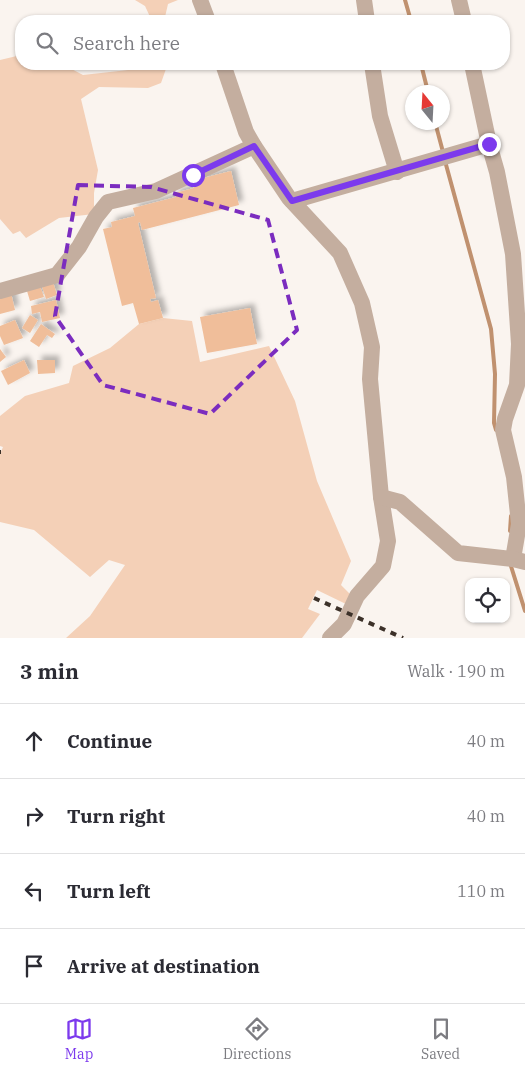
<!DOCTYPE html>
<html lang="en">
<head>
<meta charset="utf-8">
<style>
	body { margin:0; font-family:"IBM Plex Serif",serif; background:#f2f2f3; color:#2b2b33 }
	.controls { position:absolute; right:15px; bottom:15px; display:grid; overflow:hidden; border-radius:10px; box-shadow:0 1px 4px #0004 }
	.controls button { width:45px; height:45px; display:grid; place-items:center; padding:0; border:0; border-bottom:1px solid #e1e1e2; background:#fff; color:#2b2b33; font:25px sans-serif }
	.compass { position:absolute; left:405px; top:85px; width:45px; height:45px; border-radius:50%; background:#fff; box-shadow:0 1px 4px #0004; rotate:342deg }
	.stop { position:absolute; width:15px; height:15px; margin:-11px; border:4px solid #7c3aed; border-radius:50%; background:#fff }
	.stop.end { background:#7c3aed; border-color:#fff; box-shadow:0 1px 5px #0008 }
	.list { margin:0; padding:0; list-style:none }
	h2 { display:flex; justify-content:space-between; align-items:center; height:65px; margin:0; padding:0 20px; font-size:21px }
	h2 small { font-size:16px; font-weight:400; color:#7c7c81 }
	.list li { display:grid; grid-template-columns:32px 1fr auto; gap:15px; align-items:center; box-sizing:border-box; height:75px; padding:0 20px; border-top:1px solid #e1e1e2 }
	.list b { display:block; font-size:19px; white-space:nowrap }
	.list em { font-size:16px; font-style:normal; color:#7c7c81 }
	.icon { flex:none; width:28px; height:28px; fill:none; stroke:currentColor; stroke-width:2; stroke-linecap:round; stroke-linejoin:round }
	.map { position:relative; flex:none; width:525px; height:638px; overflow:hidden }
	.search { position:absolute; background:#fff; box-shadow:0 1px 4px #0004; left:15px; right:15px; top:15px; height:55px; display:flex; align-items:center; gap:12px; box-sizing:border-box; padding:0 18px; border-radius:20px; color:#7c7c81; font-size:19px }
	.sheet { height:365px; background:#fff }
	nav { display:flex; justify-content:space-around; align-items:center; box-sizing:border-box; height:70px; border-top:1px solid #e1e1e2; background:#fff; font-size:14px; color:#7c7c81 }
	nav a { display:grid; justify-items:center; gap:2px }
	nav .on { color:#7c3aed }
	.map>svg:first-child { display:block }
	.green { fill:#f4d0b7 }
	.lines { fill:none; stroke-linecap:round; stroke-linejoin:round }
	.stream { stroke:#c0916f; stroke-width:4 }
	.building { fill:#f0be9a; filter:url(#shadow) }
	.minor { stroke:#c4ae9f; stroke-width:16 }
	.rail { stroke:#3c3129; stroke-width:4; stroke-dasharray:6 6; stroke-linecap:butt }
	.route { stroke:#7c3aed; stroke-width:6 }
	.marked { fill:none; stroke:#7b2cbf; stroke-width:4; stroke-dasharray:10 6; stroke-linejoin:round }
</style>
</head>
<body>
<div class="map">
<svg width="525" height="638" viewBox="0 0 525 638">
	<defs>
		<filter id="shadow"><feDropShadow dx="4.5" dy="-4.5" stdDeviation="2.5" flood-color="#0004"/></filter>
	</defs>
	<rect width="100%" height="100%" fill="#faf4ef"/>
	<!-- green -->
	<g class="green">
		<polygon points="135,0 178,0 168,4 165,17 168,21 152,21 145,6"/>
		<polygon points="21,55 21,64 62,64 83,75 146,68 151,64 172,64 167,66 161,83 148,88 99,87 81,99 98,170 94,193 94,214 59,218 26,238 20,231 13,234 0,219 0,60"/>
		<polygon points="163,318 192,321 200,362 269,346 295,401 317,481 351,561 341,585 352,596 348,605 317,590 308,609 320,614 302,638 66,638 90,616 125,565 109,560 90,577 34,530 0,522 0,454 3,447 0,446 0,416 25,396 69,383 73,366 110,348 139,324"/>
	</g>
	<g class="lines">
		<!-- stream -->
		<g class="stream">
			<polyline points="405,0 411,21"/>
			<polyline points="421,64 428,92"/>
			<polyline points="435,122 443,152"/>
			<polyline points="445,161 491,329 495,374 494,423 496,430"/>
			<polyline points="510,531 511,516"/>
			<polyline points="510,563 525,611"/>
		</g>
	</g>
	<!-- building -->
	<g class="building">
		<polygon points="231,171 239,205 142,230 140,222 138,223 156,298 150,299 151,302 158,300 163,318 139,324 133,303 122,306 103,229 112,227 111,222 135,216 133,208 176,197 175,193 194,188 193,185 200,184 199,179"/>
		<polygon points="52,279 57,295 46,299 41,283"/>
		<polygon points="40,286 44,297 30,301 27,291"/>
		<polygon points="11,293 15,310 0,314 0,296"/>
		<polygon points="56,300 60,318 42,322 40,312 32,314 31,306"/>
		<polygon points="250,308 257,344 207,353 200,317"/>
		<polygon points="30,315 38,320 30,333 22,328"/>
		<polygon points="15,320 23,338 4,345 0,336 0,326"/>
		<polygon points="41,324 55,334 52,338 47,335 39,347 30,341"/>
		<polygon points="0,349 6,357 0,362"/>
		<polygon points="24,360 30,373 8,385 1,371"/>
		<polygon points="37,360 55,360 55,373 38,374"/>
	</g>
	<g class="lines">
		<!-- minor -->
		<g class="minor">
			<polyline points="200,0 208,21"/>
			<polyline points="364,0 367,21"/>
			<polyline points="459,0 464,21"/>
			<polyline points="223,64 246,132 254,146 289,198 340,253 362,303 372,347 370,379 381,497 388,541 383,566 357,596 344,624 330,638"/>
			<polyline points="372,64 380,116 397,172"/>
			<polyline points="472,64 489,144 497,172 513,254 519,344 517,385 505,419 503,430 514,477 519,524 513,559"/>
			<polyline points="292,201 489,144"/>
			<polyline points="0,291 57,275 79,247 96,217 108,202 156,191 254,146"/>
			<polyline points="381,497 400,502 458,553 513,559 525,562"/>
		</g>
		<!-- rail -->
		<g class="rail">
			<polyline points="0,452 1,452"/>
			<polyline points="314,598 403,638"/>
		</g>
	</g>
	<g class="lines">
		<!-- route -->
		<polyline class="route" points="193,175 254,146 292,201 489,144"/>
	</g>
	<!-- marked area -->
	<path class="marked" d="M78,185L151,187L268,220L297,330L210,414L103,385L55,316Z"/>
</svg>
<div class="controls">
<button><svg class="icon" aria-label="locate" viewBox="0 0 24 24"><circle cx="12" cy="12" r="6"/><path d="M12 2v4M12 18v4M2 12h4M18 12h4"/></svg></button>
</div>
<svg class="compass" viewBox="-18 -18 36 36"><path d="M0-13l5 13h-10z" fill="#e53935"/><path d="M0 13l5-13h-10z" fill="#7c7c81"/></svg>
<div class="stop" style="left:193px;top:175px"></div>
<div class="stop end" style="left:489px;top:144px"></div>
<div class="search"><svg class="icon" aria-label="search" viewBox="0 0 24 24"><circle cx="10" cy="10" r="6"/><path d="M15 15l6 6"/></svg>Search here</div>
</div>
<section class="sheet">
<h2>3 min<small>Walk · 190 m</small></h2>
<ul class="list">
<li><svg class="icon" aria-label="ahead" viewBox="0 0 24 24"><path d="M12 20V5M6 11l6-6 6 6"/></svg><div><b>Continue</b></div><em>40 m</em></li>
<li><svg class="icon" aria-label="right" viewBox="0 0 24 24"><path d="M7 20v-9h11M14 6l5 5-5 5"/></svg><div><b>Turn right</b></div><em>40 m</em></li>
<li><svg class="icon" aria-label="left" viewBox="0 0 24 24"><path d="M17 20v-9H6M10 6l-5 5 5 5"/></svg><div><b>Turn left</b></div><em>110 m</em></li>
<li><svg class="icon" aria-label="arrive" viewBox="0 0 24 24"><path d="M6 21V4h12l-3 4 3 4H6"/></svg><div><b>Arrive at destination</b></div></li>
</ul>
</section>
<nav>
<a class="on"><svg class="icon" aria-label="map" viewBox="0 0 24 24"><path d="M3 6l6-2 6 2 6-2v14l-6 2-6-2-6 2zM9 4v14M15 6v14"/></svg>Map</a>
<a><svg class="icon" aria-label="directions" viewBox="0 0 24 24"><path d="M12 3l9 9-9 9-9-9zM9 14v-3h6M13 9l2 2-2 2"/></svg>Directions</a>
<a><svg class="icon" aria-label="saved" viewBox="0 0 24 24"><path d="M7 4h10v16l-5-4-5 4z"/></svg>Saved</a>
</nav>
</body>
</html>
